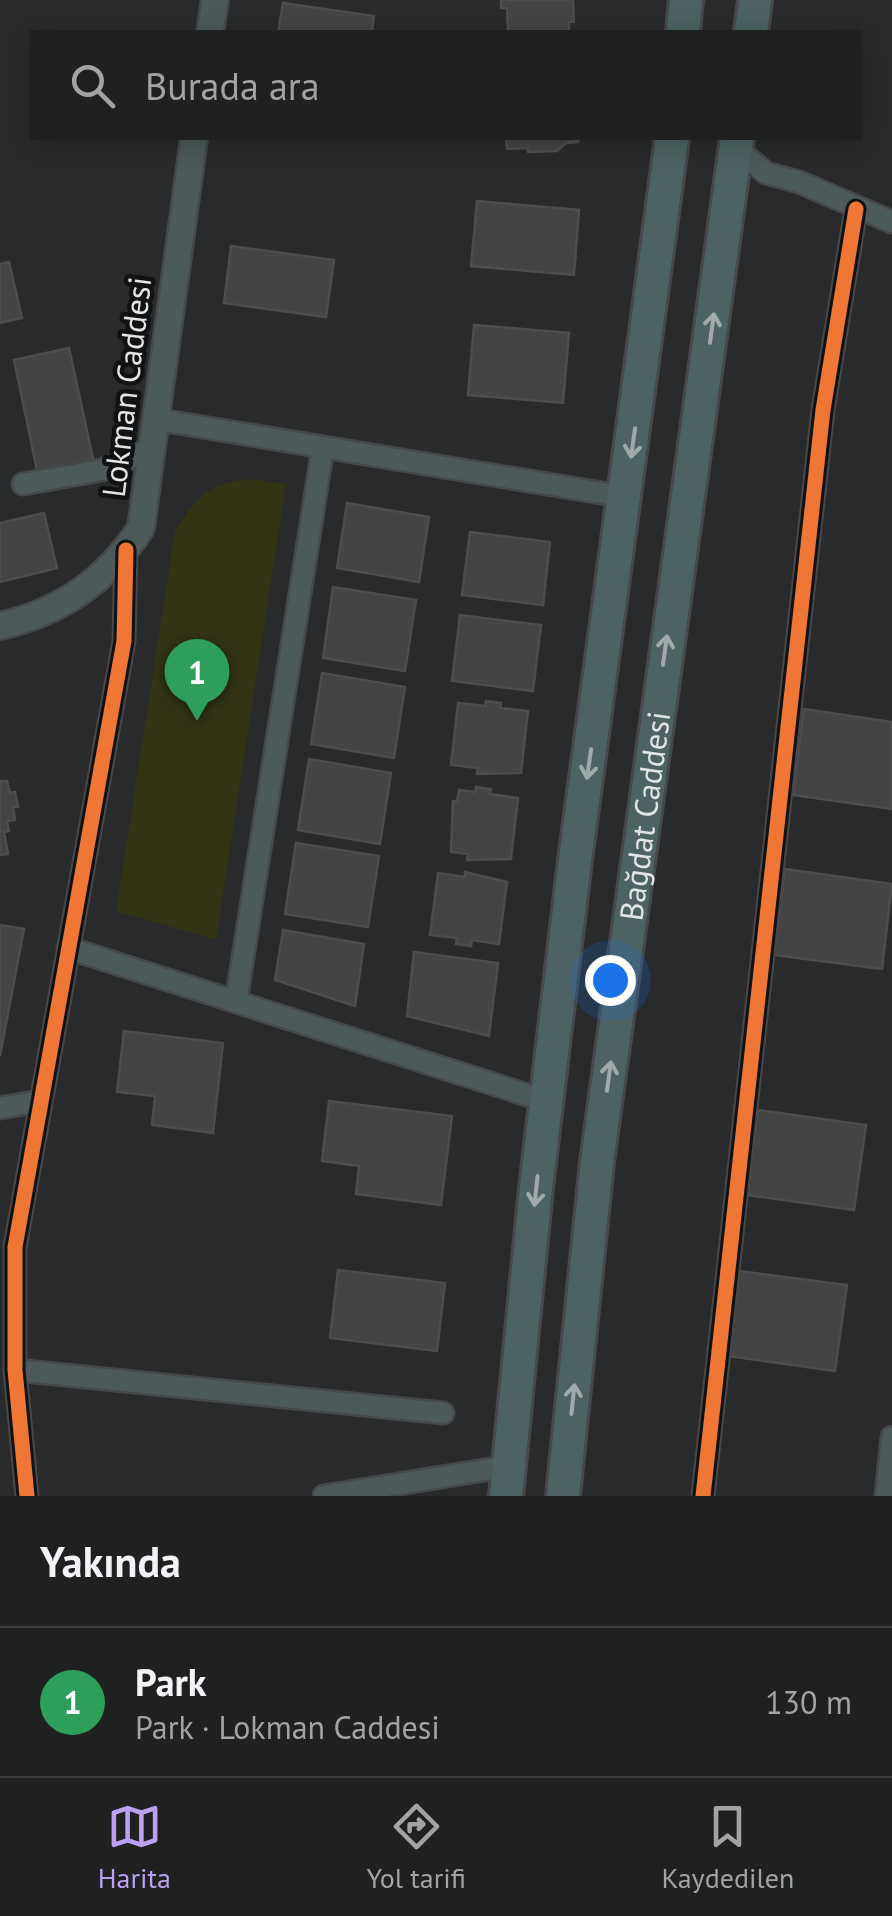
<!DOCTYPE html>
<html lang="tr">
<head>
<meta charset="utf-8">
<style>
	body { margin:0; font-family:"PT Sans",sans-serif; background:#272829; color:#f1f3f6 }
	.you { position:absolute; left:610px; top:980px; width:35px; height:35px; margin:-25px; border:8px solid #fff; border-radius:50%; background:#1a73e8; box-shadow:0 0 0 15px #1a73e833 }
	.badge { display:grid; place-items:center; width:65px; height:65px; border-radius:50%; background:#bca0f2; color:#fff; font-size:32px; font-weight:700 }
	.pin { position:absolute; translate:-50% -82px; filter:drop-shadow(0 2px 5px #0008) }
	.pin::after { content:''; position:absolute; top:52px; width:35px; height:30px; background:inherit; clip-path:polygon(0 0,100% 0,50% 100%) }
	.list { margin:0; padding:0; list-style:none }
	h2 { display:flex; justify-content:space-between; align-items:center; height:130px; margin:0; padding:0 40px; font-size:42px }
	h2 small { font-size:32px; font-weight:400; color:#a1a3a5 }
	.list li { display:grid; grid-template-columns:65px 1fr auto; gap:30px; align-items:center; box-sizing:border-box; height:150px; padding:0 40px; border-top:2px solid #3c3e3e }
	.list b { display:block; font-size:38px; white-space:nowrap }
	.list p { margin:0; font-size:32px; white-space:nowrap; color:#a1a3a5 }
	.list em { font-size:32px; font-style:normal; color:#a1a3a5 }
	.icon { flex:none; width:55px; height:55px; fill:none; stroke:currentColor; stroke-width:2; stroke-linecap:round; stroke-linejoin:round }
	.map { position:relative; flex:none; width:892px; height:1496px; overflow:hidden }
	.search { position:absolute; background:#1f2020; box-shadow:0 5px 25px #0003; left:30px; right:30px; top:30px; height:110px; display:flex; align-items:center; gap:25px; box-sizing:border-box; padding:0 35px; border-radius:0px; color:#a1a3a5; font-size:38px }
	.sheet { height:280px; background:#1f2020 }
	nav { display:flex; justify-content:space-around; align-items:center; box-sizing:border-box; height:140px; border-top:2px solid #3c3e3e; background:#1f2020; font-size:28px; color:#a1a3a5 }
	nav a { display:grid; justify-items:center; gap:5px }
	nav .on { color:#bca0f2 }
	.map>svg:first-child { display:block }
	.green { fill:#323414 }
	.building { fill:#444445; stroke:#4d4d4e; stroke-width:2.5 }
	.lines { fill:none; stroke-linecap:round; stroke-linejoin:round }
	.minor-casing { stroke:#474849; stroke-width:25 }
	.tertiary-casing { stroke:#474849; stroke-width:30 }
	.primary-casing { stroke:#474849; stroke-width:38 }
	.minor { stroke:#4d5a5a; stroke-width:20 }
	.tertiary { stroke:#4d5a5a; stroke-width:25 }
	.primary { stroke:#4d6262; stroke-width:32 }
	.cycleway-casing { stroke:#111213; stroke-width:21 }
	.cycleway { stroke:#f07635; stroke-width:15 }
	.oneway { stroke:#a0aaab }
	.labels { text-anchor:middle; dominant-baseline:central; stroke-width:9; stroke-linejoin:round; paint-order:stroke }
	.street-label { font-size:32px; fill:#e3e4e6; stroke:#111213 }
</style>
</head>
<body>
<div class="map">
<svg width="892" height="1496" viewBox="0 0 892 1496">
	<rect width="100%" height="100%" fill="#292a2b"/>
	<!-- green -->
	<path class="green" d="M253,479L286,484L216,940L116,911L175,531C198,495 209,482 253,479Z"/>
	<!-- building -->
	<g class="building">
		<polygon points="501,0 573,0 574,22 569,22 569,32 508,32 507,8 501,8"/>
		<polygon points="283,3 374,16 372,32 278,32"/>
		<polygon points="506,138 578,138 578,142 566,143 557,151 528,152 528,148 507,149"/>
		<polygon points="477,201 579,210 574,275 471,266"/>
		<polygon points="231,246 334,260 326,317 224,303"/>
		<polygon points="9,262 22,318 0,323 0,264"/>
		<polygon points="474,325 569,333 563,403 468,395"/>
		<polygon points="69,348 94,463 38,475 14,360"/>
		<polygon points="347,503 429,517 419,582 337,568"/>
		<polygon points="44,513 57,568 0,582 0,523"/>
		<polygon points="470,532 550,542 543,605 462,595"/>
		<polygon points="333,587 416,600 405,671 323,658"/>
		<polygon points="460,615 541,625 533,691 452,681"/>
		<polygon points="322,673 405,687 394,758 311,744"/>
		<polygon points="486,701 501,703 500,708 528,711 521,773 477,774 478,768 451,765 458,703 485,706"/>
		<polygon points="804,709 892,722 892,809 793,795"/>
		<polygon points="309,759 391,773 380,844 298,830"/>
		<polygon points="0,781 7,781 10,793 15,792 18,807 13,807 15,820 7,821 9,831 4,832 8,854 0,855"/>
		<polygon points="476,787 491,789 490,794 518,798 511,859 467,860 468,854 451,852 453,801 457,801 459,790 475,792"/>
		<polygon points="296,843 379,856 368,927 285,914"/>
		<polygon points="785,869 892,884 882,969 774,955"/>
		<polygon points="465,872 507,882 499,944 472,940 471,946 456,944 457,938 430,935 438,873 465,877"/>
		<polygon points="0,925 24,929 0,1056"/>
		<polygon points="283,930 364,944 355,1006 275,980"/>
		<polygon points="414,952 498,963 489,1036 407,1016"/>
		<polygon points="124,1031 223,1043 213,1133 152,1125 155,1096 117,1092"/>
		<polygon points="329,1101 452,1116 441,1205 356,1194 359,1166 322,1161"/>
		<polygon points="758,1110 866,1125 854,1210 747,1195"/>
		<polygon points="338,1270 445,1283 437,1351 330,1338"/>
		<polygon points="739,1271 847,1285 835,1371 728,1356"/>
	</g>
	<g class="lines">
		<defs>
			<g id="minor">
				<polyline points="736,148 766,173 799,182 892,222"/>
				<polyline points="154,419 626,497"/>
				<polyline points="23,484 102,470 151,449"/>
				<polyline points="68,948 546,1101"/>
				<polyline points="236,1002 323,447"/>
				<polyline points="0,1108 40,1101"/>
				<polyline points="15,1370 443,1413"/>
				<polyline points="27,1496 15,1370 15,1247 124,641 126,550"/>
				<polyline points="324,1496 509,1466"/>
				<polyline points="703,1496 823,410 856,209"/>
				<polyline points="886,1496 892,1437"/>
			</g>
			<g id="tertiary">
				<polyline points="210,32 215,0"/>
				<path d="M0,626C61,612 106,581 141,528L194,138"/>
			</g>
			<g id="primary">
				<polyline points="683,32 686,0"/>
				<polyline points="751,32 755,0"/>
				<polyline points="506,1496 536,1188 575,860 672,138"/>
				<path id="s1" d="M563,1496L597,1162L737,138"/>
			</g>
		</defs>
		<!-- minor casing -->
		<use href="#minor" class="minor-casing"/>
		<!-- tertiary casing -->
		<use href="#tertiary" class="tertiary-casing"/>
		<!-- primary casing -->
		<use href="#primary" class="primary-casing"/>
		<!-- minor -->
		<use href="#minor" class="minor"/>
		<!-- tertiary -->
		<use href="#tertiary" class="tertiary"/>
		<!-- primary -->
		<use href="#primary" class="primary"/>
		<defs>
			<g id="cycleway">
				<polyline points="27,1496 15,1370 15,1247 124,641 126,550"/>
				<polyline points="703,1496 823,410 856,209"/>
			</g>
		</defs>
		<!-- cycleway casing -->
		<use href="#cycleway" class="cycleway-casing"/>
		<!-- cycleway -->
		<use href="#cycleway" class="cycleway"/>
	</g>
	<!-- one-way arrows -->
	<defs><path id="oneway-shaft" d="M-6 0H5M1.5-3L5.5 0L1.5 3" fill="none" stroke-width="1.6" stroke-linecap="round" stroke-linejoin="round" transform="scale(2.5)"/></defs>
	<g class="oneway">
		<use href="#oneway-shaft" transform="translate(712 328) rotate(-82)"/>
		<use href="#oneway-shaft" transform="translate(633 443) rotate(98)"/>
		<use href="#oneway-shaft" transform="translate(665 650) rotate(-82)"/>
		<use href="#oneway-shaft" transform="translate(589 764) rotate(98)"/>
		<use href="#oneway-shaft" transform="translate(609 1076) rotate(-82)"/>
		<use href="#oneway-shaft" transform="translate(536 1191) rotate(96)"/>
		<use href="#oneway-shaft" transform="translate(573 1399) rotate(-84)"/>
	</g>
	<g class="labels">
		<!-- street labels -->
		<g class="street-label">
			<text transform="translate(126 387) rotate(-83)">Lokman Caddesi</text>
			<text stroke="none"><textPath href="#s1" startOffset="685">Bağdat Caddesi</textPath></text>
		</g>
	</g>
</svg>
<div class="you"></div>
<div class="pin badge" style="left:197px;top:721px;background:#2e9e5b">1</div>
<div class="search"><svg class="icon" aria-label="search" viewBox="0 0 24 24"><circle cx="10" cy="10" r="6"/><path d="M15 15l6 6"/></svg>Burada ara</div>
</div>
<section class="sheet">
<h2>Yakında<small></small></h2>
<ul class="list">
<li><span class="badge" style="background:#2e9e5b">1</span><div><b>Park</b><p>Park · Lokman Caddesi</p></div><em>130 m</em></li>
</ul>
</section>
<nav>
<a class="on"><svg class="icon" aria-label="map" viewBox="0 0 24 24"><path d="M3 6l6-2 6 2 6-2v14l-6 2-6-2-6 2zM9 4v14M15 6v14"/></svg>Harita</a>
<a><svg class="icon" aria-label="directions" viewBox="0 0 24 24"><path d="M12 3l9 9-9 9-9-9zM9 14v-3h6M13 9l2 2-2 2"/></svg>Yol tarifi</a>
<a><svg class="icon" aria-label="saved" viewBox="0 0 24 24"><path d="M7 4h10v16l-5-4-5 4z"/></svg>Kaydedilen</a>
</nav>
</body>
</html>
